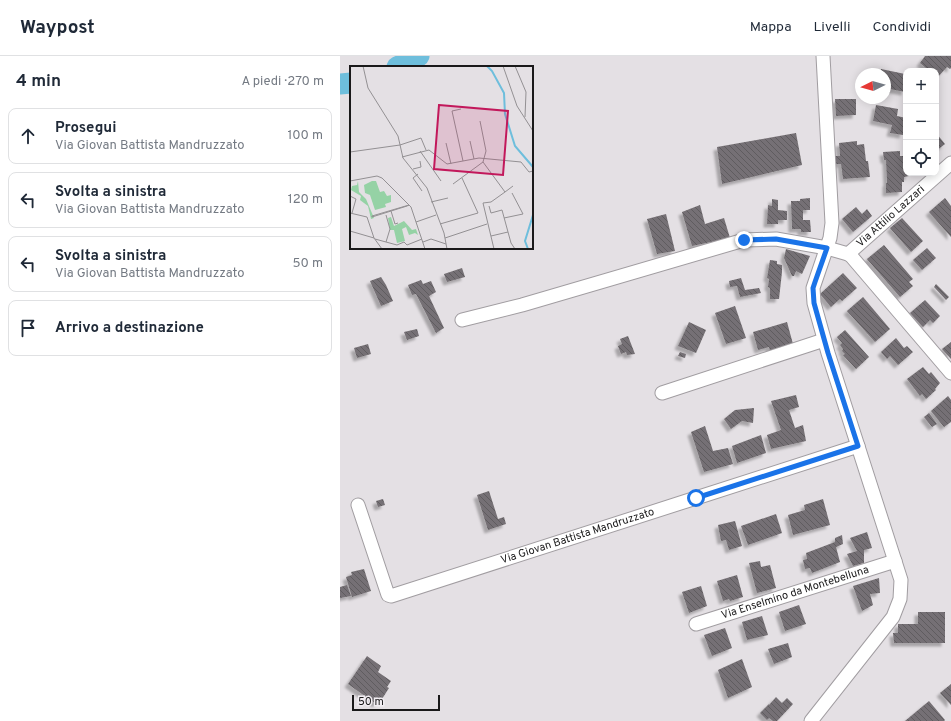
<!DOCTYPE html>
<html lang="it">
<head>
<meta charset="utf-8">
<style>
	body { margin:0; font-family:Overpass,sans-serif; background:#f2f2f3; color:#1f2937 }
	.controls { position:absolute; right:12px; top:12px; display:grid; overflow:hidden; border-radius:8px; box-shadow:0 2px 10px #0003 }
	.controls button { width:36px; height:36px; display:grid; place-items:center; padding:0; border:0; border-bottom:1px solid #e0e1e3; background:#fff; color:#1f2937; font:20px sans-serif }
	.compass { position:absolute; left:515px; top:12px; width:36px; height:36px; border-radius:50%; background:#fff; box-shadow:0 2px 10px #0003; rotate:265deg }
	.scale { position:absolute; left:12px; bottom:10px; width:88px; box-sizing:border-box; padding-left:4px; border:2px solid #1a191a; border-top:0; font-size:11px; line-height:14px; white-space:nowrap; color:#1a191a; -webkit-text-stroke:3px #f1edf2; paint-order:stroke }
	.stop { position:absolute; width:12px; height:12px; margin:-9px; border:3px solid #1a73e8; border-radius:50%; background:#fff }
	.stop.end { background:#1a73e8; border-color:#fff; box-shadow:0 1px 4px #0008 }
	.list { margin:0; padding:0; list-style:none }
	h2 { display:flex; justify-content:space-between; align-items:center; height:52px; margin:0; padding:0 16px; font-size:17px }
	h2 small { font-size:13px; font-weight:400; color:#747a83 }
	.list li { display:grid; grid-template-columns:26px 1fr auto; gap:12px; align-items:center; box-sizing:border-box; height:56px; margin:0 8px 8px; padding:0 8px; border:1px solid #e0e1e3; border-radius:8px }
	.list b { display:block; font-size:15px; white-space:nowrap }
	.list p { margin:0; font-size:13px; white-space:nowrap; color:#747a83 }
	.list em { font-size:13px; font-style:normal; color:#747a83 }
	.icon { flex:none; width:22px; height:22px; fill:none; stroke:currentColor; stroke-width:2; stroke-linecap:round; stroke-linejoin:round }
	.map { position:relative; flex:none; width:611px; height:665px; overflow:hidden }
	header { display:flex; align-items:center; gap:24px; box-sizing:border-box; height:56px; padding:0 20px; background:#fff; border-bottom:1px solid #e0e1e3 }
	header strong { font-size:19px }
	nav { display:flex; gap:22px; margin-inline-start:auto; font-size:14px }
	main { display:flex }
	aside { flex:1; background:#fff }
	.map>svg:first-child { display:block }
	.lines { fill:none; stroke-linecap:round; stroke-linejoin:round }
	.river { stroke:#6ebedc; stroke-width:21 }
	.building { fill:url(#building-back-hatch); filter:url(#shadow) }
	.minor-casing { stroke:#a19da1; stroke-width:15 }
	.minor { stroke:#fff; stroke-width:13 }
	.route { stroke:#1a73e8; stroke-width:5 }
	.labels { text-anchor:middle; dominant-baseline:central; stroke-width:3.5; stroke-linejoin:round; paint-order:stroke }
	.street-label { font-size:11px; fill:#1a191a; stroke:#f1edf2 }
	.inset-river { fill:none; stroke:#6ebedc; stroke-width:2 }
	.inset-road { fill:none; stroke:#939093; stroke-width:1 }
	.view { fill:#c2185b; fill-opacity:0.15; stroke:#c2185b; stroke-width:2 }
	.inset-edge { fill:none; stroke:#1a191a; stroke-width:2 }
</style>
</head>
<body>
<header>
<strong>Waypost</strong>
<nav><a>Mappa</a><a>Livelli</a><a>Condividi</a></nav>
</header>
<main>
<aside>
<h2>4 min<small>A piedi · 270 m</small></h2>
<ul class="list">
<li><svg class="icon" aria-label="ahead" viewBox="0 0 24 24"><path d="M12 20V5M6 11l6-6 6 6"/></svg><div><b>Prosegui</b><p>Via Giovan Battista Mandruzzato</p></div><em>100 m</em></li>
<li><svg class="icon" aria-label="left" viewBox="0 0 24 24"><path d="M17 20v-9H6M10 6l-5 5 5 5"/></svg><div><b>Svolta a sinistra</b><p>Via Giovan Battista Mandruzzato</p></div><em>120 m</em></li>
<li><svg class="icon" aria-label="left" viewBox="0 0 24 24"><path d="M17 20v-9H6M10 6l-5 5 5 5"/></svg><div><b>Svolta a sinistra</b><p>Via Giovan Battista Mandruzzato</p></div><em>50 m</em></li>
<li><svg class="icon" aria-label="arrive" viewBox="0 0 24 24"><path d="M6 21V4h12l-3 4 3 4H6"/></svg><div><b>Arrivo a destinazione</b></div></li>
</ul>
</aside>
<div class="map">
<svg width="611" height="665" viewBox="0 0 611 665">
	<defs>
		<pattern id="building-back-hatch" width="6" height="6" patternUnits="userSpaceOnUse"><rect width="6" height="6" fill="#757074"/><path d="M-1 5l2 2M0 0l6 6M5-1l2 2" fill="none" stroke="#5f5b5e"/></pattern>
		<filter id="shadow"><feDropShadow dx="-3.5" dy="3.5" stdDeviation="1" flood-color="#0004"/></filter>
	</defs>
	<rect width="100%" height="100%" fill="#e4e0e4"/>
	<g class="lines">
		<!-- river -->
		<g class="river">
			<polyline points="57,11 79,0"/>
			<polyline points="0,28 11,27"/>
		</g>
	</g>
	<!-- building -->
	<g class="building">
		<polygon points="585,0 611,0 611,12 610,13 607,11 596,23 596,15 584,15 586,12 580,7"/>
		<polygon points="541,13 565,18 563,25 566,26 565,36 550,33 550,37 545,36 545,18 540,18"/>
		<polygon points="495,43 516,43 516,59 496,60"/>
		<polygon points="536,49 558,53 557,60 566,62 563,79 550,77 552,69 533,65"/>
		<polygon points="456,77 462,109 382,128 377,91"/>
		<polygon points="596,77 605,88 596,95"/>
		<polygon points="517,85 517,89 524,88 526,105 528,105 530,121 503,123 501,108 496,108 495,100 500,100 499,87"/>
		<polygon points="560,95 560,100 564,100 564,109 566,109 566,117 569,117 569,120 564,121 564,126 562,126 562,136 546,137 546,127 547,127 546,104 544,104 543,96"/>
		<polygon points="470,142 470,154 463,154 463,164 470,164 471,176 461,176 461,173 452,173 451,145 460,145 460,143"/>
		<polygon points="605,142 611,150 611,181 589,156"/>
		<polygon points="432,143 438,144 438,154 447,155 447,164 438,164 438,168 427,168 428,149 432,150"/>
		<polygon points="360,149 365,168 384,162 390,182 352,190 342,156"/>
		<polygon points="516,151 522,158 527,153 532,160 513,176 502,163"/>
		<polygon points="326,158 335,195 317,198 307,163"/>
		<polygon points="562,162 583,185 571,196 550,172"/>
		<polygon points="544,189 573,223 569,226 573,230 560,241 527,203"/>
		<polygon points="587,192 596,202 582,214 573,204"/>
		<polygon points="446,193 470,200 462,218 456,215 454,220 452,220 444,202"/>
		<polygon points="430,204 437,205 437,208 442,209 442,216 439,243 430,243 430,232 428,231 429,223 427,222"/>
		<polygon points="122,212 125,221 107,226 104,218"/>
		<polygon points="503,217 517,232 502,245 500,243 491,251 480,238"/>
		<polygon points="41,221 46,229 53,245 41,250 30,225"/>
		<polygon points="401,222 405,234 419,232 421,237 400,241 397,230 390,231 389,225"/>
		<polygon points="81,224 83,228 91,225 96,236 89,240 104,272 96,277 76,238 72,239 68,229"/>
		<polygon points="596,228 609,241 606,244 594,231"/>
		<polygon points="523,241 550,273 535,286 507,255"/>
		<polygon points="585,244 600,260 593,267 590,264 583,271 570,257"/>
		<polygon points="395,250 406,282 386,288 375,257"/>
		<polygon points="349,266 366,274 356,297 338,290"/>
		<polygon points="447,266 453,288 430,295 429,291 418,294 413,276"/>
		<polygon points="77,273 79,280 67,284 64,276"/>
		<polygon points="505,274 529,301 516,313 503,299 505,298 502,295 503,293 500,289 502,287 497,281"/>
		<polygon points="288,280 295,298 287,299 286,296 281,298 278,290 282,288 280,283"/>
		<polygon points="556,282 564,292 567,290 573,296 558,309 550,300 547,303 541,296"/>
		<polygon points="611,286 611,303 602,293"/>
		<polygon points="28,288 31,298 17,302 14,292"/>
		<polygon points="340,296 346,298 345,302 338,300"/>
		<polygon points="583,311 589,318 591,316 600,327 595,333 596,334 586,343 582,338 580,340 567,323"/>
		<polygon points="456,339 459,351 449,354 455,372 463,369 466,385 431,393 427,379 441,374 431,345"/>
		<polygon points="608,340 611,344 611,366 604,371 591,355"/>
		<polygon points="414,352 413,367 402,365 391,373 384,363 395,354"/>
		<polygon points="589,357 597,368 592,371 584,361"/>
		<polygon points="365,370 373,395 388,392 393,408 364,416 351,376"/>
		<polygon points="421,379 426,397 397,407 392,390"/>
		<polygon points="149,435 158,463 164,461 166,468 148,474 137,439"/>
		<polygon points="43,443 45,449 38,451 36,445"/>
		<polygon points="483,443 490,469 453,479 448,459 465,454 464,449"/>
		<polygon points="436,458 442,477 408,489 401,470"/>
		<polygon points="395,465 402,490 389,494 386,484 381,485 378,469"/>
		<polygon points="527,476 532,492 524,494 524,507 513,510 507,498 517,495 510,482"/>
		<polygon points="502,479 503,488 496,491 500,506 472,517 470,512 465,513 463,504 467,503 466,497 495,486 495,482"/>
		<polygon points="420,505 421,511 430,509 436,532 417,537 409,507"/>
		<polygon points="24,513 31,535 12,541 6,521 12,519 11,516"/>
		<polygon points="397,519 403,541 390,545 389,543 383,545 377,525"/>
		<polygon points="539,522 540,537 530,538 533,549 522,555 513,530"/>
		<polygon points="7,529 11,540 0,542 0,531"/>
		<polygon points="361,530 367,550 349,557 342,536"/>
		<polygon points="459,549 466,568 445,575 439,556"/>
		<polygon points="578,556 605,556 605,587 554,587 553,577 558,577 558,568 578,568"/>
		<polygon points="422,560 428,579 407,584 402,566"/>
		<polygon points="385,572 392,592 372,600 364,579"/>
		<polygon points="448,587 452,601 434,608 428,593"/>
		<polygon points="27,600 41,610 38,616 51,625 47,631 49,632 40,646 39,645 36,648 8,628"/>
		<polygon points="402,603 412,631 388,642 378,614"/>
		<polygon points="611,628 611,649 600,637"/>
		<polygon points="436,641 442,647 447,642 453,648 437,665 433,665 429,662 427,664 420,657 429,648 429,649"/>
		<polygon points="589,645 605,664 604,665 565,665"/>
	</g>
	<g class="lines">
		<defs>
			<g id="minor">
				<path id="s1" d="M508,198L611,107"/>
				<polyline points="122,264 182,249 404,184 436,183 487,192 508,198 511,200 611,317"/>
				<polyline points="322,337 484,284"/>
				<path id="s2" d="M18,449L48,539L51,540L356,442L518,390"/>
				<path id="s3" d="M356,568L555,505"/>
				<polyline points="471,665 553,561 560,543 561,524 488,297 474,247 473,232 490,182 492,167 483,0"/>
			</g>
		</defs>
		<!-- minor casing -->
		<use href="#minor" class="minor-casing"/>
		<!-- minor -->
		<use href="#minor" class="minor"/>
	</g>
	<g class="lines">
		<!-- route -->
		<polyline class="route" points="356,442 518,390 488,297 474,247 473,232 475,226 487,192 436,183 404,184"/>
	</g>
	<g class="labels">
		<!-- street labels -->
		<g class="street-label">
			<text stroke="none"><textPath href="#s1" startOffset="57">Via Attilio Lazzari</textPath></text>
			<text stroke="none"><textPath href="#s2" startOffset="294">Via Giovan Battista Mandruzzato</textPath></text>
			<text stroke="none"><textPath href="#s3" startOffset="104">Via Enselmino da Montebelluna</textPath></text>
		</g>
	</g>
	<!-- overview -->
	<g transform="translate(10 10)">
		<rect width="183" height="183" fill="#e4e0e4"/>
		<path d="M8,115L9,126L16,133L24,152L21,153L18,140L10,134L11,130L1,124L2,120L7,119ZM22,115H26L30,126L34,125L37,130L41,129V136L35,138L36,141L25,144L20,129L15,127L14,119ZM41,151L44,160L54,155L62,164L66,163L68,169L65,167L59,169L56,161L52,163L55,175L47,177L44,164H40L38,152Z" fill="#95d2a5"/>
		<path class="inset-river" d="M137,0L142,5L154,27L155,48L165,80L183,101M178,183L175,175L183,149"/>
		<path class="inset-road" d="M13,0L18,22L48,70L53,92L77,122L94,167L97,183M153,0L167,40L183,65M165,0L176,26L175,51M111,43L102,45L113,95M120,75L124,93M96,77L101,98M70,85L91,115M0,86L50,79L71,72L76,84M52,91L79,84L97,98L129,92L171,96L179,106L183,105M133,96L155,126L163,120M63,103L71,101L70,95M68,108L63,112L72,125M0,115L27,110L32,112L61,141L75,183M103,118L133,96L136,85L130,55M0,130L6,133L2,147M81,136L98,132M59,139L57,140L22,151V150ZM139,140L141,147L152,144L161,177L165,183M41,145L45,158L48,157M0,147L17,151L24,172L32,183M36,149L40,163L36,176M154,152L173,148L162,127M66,156L86,149M90,158L128,147L112,112M0,165L24,172M141,170L158,166M95,172L137,158M25,173L47,179L54,176L57,179L72,173M73,176L81,173L96,178M144,183L133,137L141,136L155,126"/>
		<path class="view" d="M89,39L158,45L153,109L84,103Z"/>
		<rect width="183" height="183" class="inset-edge"/>
	</g>
</svg>
<div class="controls">
<button>+</button>
<button>−</button>
<button><svg class="icon" aria-label="locate" viewBox="0 0 24 24"><circle cx="12" cy="12" r="6"/><path d="M12 2v4M12 18v4M2 12h4M18 12h4"/></svg></button>
</div>
<svg class="compass" viewBox="-18 -18 36 36"><path d="M0-13l5 13h-10z" fill="#e53935"/><path d="M0 13l5-13h-10z" fill="#747a83"/></svg>
<div class="scale">50 m</div>
<div class="stop" style="left:356px;top:442px"></div>
<div class="stop end" style="left:404px;top:184px"></div>
</div>
</main>
</body>
</html>
